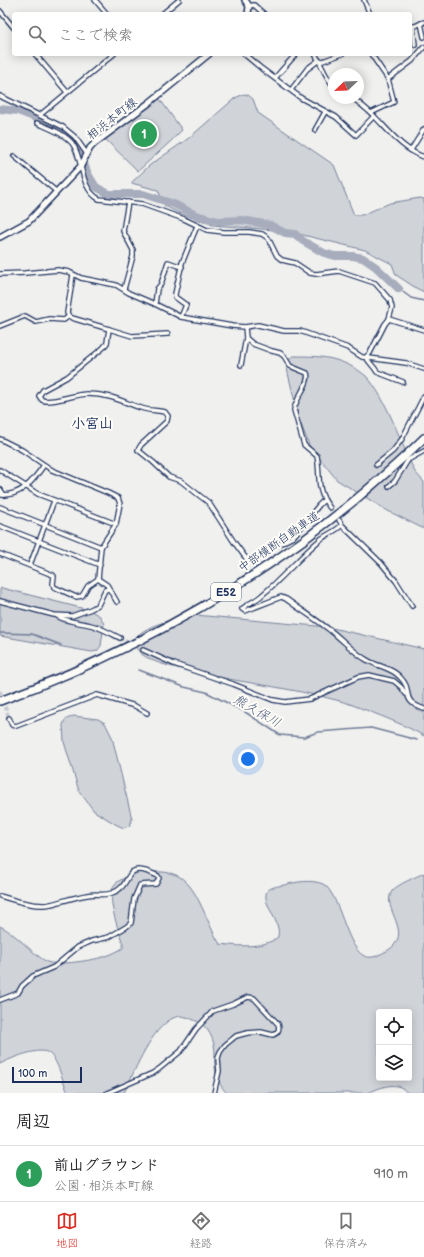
<!DOCTYPE html>
<html lang="ja">
<head>
<meta charset="utf-8">
<style>
	body { margin:0; font-family:"Balsamiq Sans","Klee One",sans-serif; background:#f2f2f2; color:#202124 }
	.controls { position:absolute; right:12px; bottom:12px; display:grid; overflow:hidden; border-radius:4px; box-shadow:0 2px 10px #0003 }
	.controls button { width:36px; height:36px; display:grid; place-items:center; padding:0; border:0; border-bottom:1px solid #e0e0e0; background:#fff; color:#202124; font:20px sans-serif }
	.compass { position:absolute; left:328px; top:68px; width:36px; height:36px; border-radius:50%; background:#fff; box-shadow:0 2px 10px #0003; rotate:247deg }
	.scale { position:absolute; left:12px; bottom:10px; width:70px; box-sizing:border-box; padding-left:4px; border:2px solid #1b2f5e; border-top:0; font-size:11px; line-height:14px; white-space:nowrap; color:#1b2f5e; -webkit-text-stroke:3px #fdfcf7; paint-order:stroke }
	.you { position:absolute; left:248px; top:759px; width:14px; height:14px; margin:-10px; border:3px solid #fff; border-radius:50%; background:#1a73e8; box-shadow:0 0 0 6px #1a73e833 }
	.badge { display:grid; place-items:center; width:26px; height:26px; border-radius:50%; background:#d93025; color:#fff; font-size:13px; font-weight:700 }
	.pin { position:absolute; translate:-50% -50%; border:2px solid #fff; box-shadow:0 1px 4px #0006 }
	.list { margin:0; padding:0; list-style:none }
	h2 { display:flex; justify-content:space-between; align-items:center; height:52px; margin:0; padding:0 16px; font-size:17px }
	h2 small { font-size:13px; font-weight:400; color:#757577 }
	.list li { display:grid; grid-template-columns:26px 1fr auto; gap:12px; align-items:center; box-sizing:border-box; height:56px; padding:0 16px; border-top:1px solid #e0e0e0 }
	.list b { display:block; font-size:15px; white-space:nowrap }
	.list p { margin:0; font-size:13px; white-space:nowrap; color:#757577 }
	.list em { font-size:13px; font-style:normal; color:#757577 }
	.icon { flex:none; width:22px; height:22px; fill:none; stroke:currentColor; stroke-width:2; stroke-linecap:round; stroke-linejoin:round }
	.map { position:relative; flex:none; width:424px; height:1093px; overflow:hidden }
	.search { position:absolute; background:#fff; box-shadow:0 2px 10px #0003; left:12px; right:12px; top:12px; height:44px; display:flex; align-items:center; gap:10px; box-sizing:border-box; padding:0 14px; border-radius:4px; color:#757577; font-size:15px }
	.sheet { height:108px; background:#fff }
	nav { display:flex; justify-content:space-around; align-items:center; box-sizing:border-box; height:56px; border-top:1px solid #e0e0e0; background:#fff; font-size:11px; color:#757577 }
	nav a { display:grid; justify-items:center; gap:2px }
	nav .on { color:#d93025 }
	.map>svg:first-child { display:block }
	.green { fill:#d0d3d8; stroke:#76819b; fill-rule:evenodd }
	.lines { fill:none; stroke-linecap:round; stroke-linejoin:round }
	.stream { stroke:#6f7b97; stroke-width:1.5 }
	.river { stroke:#a7adbd; stroke-width:8 }
	.minor-tunnel { stroke:#c5c9d1; stroke-width:3.5; stroke-dasharray:3.5 2; stroke-linecap:butt }
	.minor-casing { stroke:#1b2f5e; stroke-width:6 }
	.secondary-casing { stroke:#1b2f5e; stroke-width:8 }
	.motorway-casing { stroke:#1b2f5e; stroke-width:10 }
	.minor { stroke:#fdfcf7; stroke-width:3.5 }
	.secondary { stroke:#fdfcf7; stroke-width:5 }
	.motorway { stroke:#fdfcf7; stroke-width:7 }
	.labels { text-anchor:middle; dominant-baseline:central; stroke-width:4; stroke-linejoin:round; paint-order:stroke }
	.shield { fill:#fdfcf7; stroke:#5f6c8c; stroke-width:1 }
	.shield-label { font-size:11px; font-weight:bold; fill:#1b2f5e }
	.street-label { font-size:12px; fill:#1b2f5e; stroke:#fdfcf7 }
	.water-label { font-size:13px; font-style:italic; fill:#4c5b7f; stroke:#fdfcf7 }
	.quarter-label { font-size:14px; font-weight:bold; fill:#1b2f5e; stroke:#fdfcf7 }
</style>
</head>
<body>
<div class="map">
<svg width="424" height="1093" viewBox="0 0 424 1093">
	<rect width="100%" height="100%" fill="#f0f0ee"/>
	<filter id="ink" filterUnits="userSpaceOnUse"><feTurbulence type="fractalNoise" baseFrequency=".025" numOctaves="2"/><feDisplacementMap in="SourceGraphic" scale="8" xChannelSelector="R" yChannelSelector="G"/><feConvolveMatrix kernelMatrix="1 2 1 2 8 2 1 2 1" color-interpolation-filters="sRGB"/></filter>
	<g filter="url(#ink)">
		<!-- green -->
		<g class="green">
			<polygon points="244,94 248,95 253,99 258,113 334,165 354,215 362,215 390,203 420,198 424,199 424,292 416,288 396,275 392,264 365,250 286,231 213,225 179,213 165,206 158,190 131,183 150,165 189,138 235,98"/>
			<polygon points="159,98 182,130 170,142 138,171 104,138"/>
			<path d="M293,356C307,356 323,356 336,360C346,363 358,369 366,376C387,398 401,444 415,472L424,482V529L388,511L337,480L309,445L299,419L286,365L288,360Z"/>
			<polygon points="2,588 89,610 100,616 104,624 101,646 97,651 92,652 0,636 0,589"/>
			<path d="M195,615L328,627L424,649V736C405,725 386,718 366,710C357,707 349,703 340,701C282,685 220,681 162,664C153,661 135,654 135,643C134,626 183,617 195,615Z"/>
			<polygon points="73,716 98,719 105,723 112,737 132,819 130,825 124,828 117,825 94,811 79,791 64,742 63,725 65,720"/>
			<path d="M141,872C153,872 169,870 180,877C199,889 207,925 220,944C238,946 263,949 278,937C278,934 279,930 278,928C276,918 264,903 266,894C267,887 279,886 284,885C296,882 311,879 323,884C342,894 347,963 373,957C378,956 382,953 387,951C416,933 380,909 392,891C398,884 416,877 424,873V1093H407C398,1079 379,1088 368,1093H227C220,1087 215,1075 215,1066C214,1059 216,1052 214,1045C212,1034 205,1024 194,1020C190,1018 184,1016 180,1016C154,1019 134,1073 124,1093H68C63,1082 58,1061 50,1054C41,1045 10,1059 0,1064V926C18,935 31,953 47,962C56,966 96,960 106,956C112,954 118,951 123,948V944C119,931 105,896 115,884C121,878 133,875 141,872ZM379,1012H409V1078H379Z"/>
		</g>
		<g class="lines">
			<!-- stream -->
			<g class="stream">
				<polyline points="399,289 411,298 424,301"/>
				<polyline points="0,633 32,634 61,645"/>
				<polyline points="139,670 184,687 206,692 245,712 280,735 304,737 318,732 371,728 417,740"/>
			</g>
			<!-- river -->
			<polyline class="river" points="0,109 18,111 41,120 63,131 75,141 88,174 96,187 109,194 143,194 174,204 196,215 218,221 242,220 270,225 285,233 295,234 303,241 324,253 335,256 353,256 363,258 376,267 399,289"/>
			<!-- minor-tunnel -->
			<g class="minor-tunnel">
				<polyline points="120,638 143,650"/>
				<polyline points="0,691 9,718"/>
			</g>
			<defs>
				<g id="minor">
					<polyline points="95,0 107,14"/>
					<polyline points="364,0 370,14"/>
					<polyline points="249,6 254,5 264,14"/>
					<polyline points="0,11 14,28"/>
					<polyline points="162,14 179,0"/>
					<polyline points="421,23 424,37"/>
					<polyline points="410,26 415,26 424,22"/>
					<polyline points="413,26 415,45"/>
					<polyline points="35,54 67,92"/>
					<polyline points="244,54 262,69 301,98 336,117 356,135 374,116"/>
					<path d="M315,54C321,63 326,79 334,86"/>
					<polyline points="371,54 388,79"/>
					<polyline points="320,62 342,54"/>
					<polyline points="275,78 296,54"/>
					<polyline points="291,90 307,69 319,60"/>
					<polyline points="0,96 63,127 75,137 87,154"/>
					<path d="M353,98C360,104 368,110 374,116C389,131 403,150 424,157"/>
					<polyline points="371,113 394,102 388,79 412,61 424,47"/>
					<polyline points="40,115 114,54"/>
					<path d="M37,123C49,128 63,133 72,143C84,159 79,188 99,199L142,204L184,219L207,230L224,232H249L262,234L268,238L277,256L282,260L295,263L310,273L316,274L339,271L375,283L390,300L392,308L389,319L385,324L370,353L366,357"/>
					<polyline points="315,130 325,112"/>
					<polyline points="411,150 424,129"/>
					<polyline points="14,156 57,192"/>
					<polyline points="0,274 25,273 58,270 69,272 81,278 116,285 129,293 155,304 181,317 232,326 245,327 258,325 284,331 300,331 348,348 362,357 406,363 424,369"/>
					<path d="M73,275L67,313L69,316L72,318L109,329L107,343L103,348L67,377L43,390L39,396L42,400C50,404 76,394 87,394C109,394 121,401 141,408C149,411 157,410 165,412L168,416L167,421L141,445L138,450L153,462L169,477L181,481L209,503L234,542L245,557L249,560L254,559L267,550L293,537L319,505L324,500"/>
					<polyline points="124,289 133,256 133,250 123,231 128,202"/>
					<polyline points="155,304 157,289 161,284 168,262 182,267"/>
					<polyline points="181,317 186,305 175,297 175,294 182,263 197,226"/>
					<polyline points="389,319 424,330"/>
					<polyline points="0,326 25,316 36,322 49,319 64,320 69,316"/>
					<path d="M245,327L246,338L253,344L272,351L280,353L284,356L290,366L307,373C311,382 295,399 294,410L304,445L317,456C321,477 315,489 330,508"/>
					<polyline points="109,329 132,336 168,334"/>
					<path d="M366,357C369,363 374,366 377,372L403,382"/>
					<polyline points="241,365 246,338"/>
					<polyline points="0,439 22,450 52,470 108,493 118,498 120,504 116,524 101,547 98,579"/>
					<polyline points="376,465 393,451 402,439 424,396"/>
					<polyline points="0,470 38,494 116,524"/>
					<polyline points="389,486 395,481 408,460 424,451"/>
					<polyline points="0,489 4,495"/>
					<path d="M0,495C22,496 33,481 44,465"/>
					<polyline points="0,507 101,547"/>
					<polyline points="339,520 342,525 381,563 396,581 412,606"/>
					<path d="M342,525C336,531 328,534 321,539C300,556 283,578 262,595C256,601 248,603 242,609L245,611L281,597L286,599C301,610 317,620 331,631C343,640 354,653 367,660C378,667 391,667 400,677C415,692 398,699 424,709"/>
					<polyline points="0,526 100,565"/>
					<polyline points="0,554 53,575 54,576 53,584 54,587 76,597 82,596 88,586 98,579"/>
					<polyline points="30,565 54,501"/>
					<polyline points="98,579 107,585 117,602"/>
					<polyline points="0,601 54,615 72,616 91,609 98,605 105,590 108,589"/>
					<path d="M57,616C69,623 81,622 94,626C103,629 112,634 120,638"/>
					<polyline points="143,650 174,664 233,684 273,700 285,702 310,699 358,677 369,675 394,681 401,687 406,694"/>
					<polyline points="9,718 12,725 16,726 97,695 135,706 147,713"/>
					<path d="M0,896C13,900 38,908 51,904C63,901 75,897 87,895C95,893 104,896 112,893C135,886 120,858 158,876L159,878L156,884L140,885L134,899L131,923L126,927L109,937L92,941L78,947L54,967L33,976L22,986L18,993L0,1000"/>
					<path d="M107,1093L153,1073L159,1069L181,1051L196,1029L213,1011L233,1004L248,997L254,998L278,1024C280,1029 278,1033 273,1035L261,1032L247,1033L236,1036L225,1045L220,1052L218,1058L219,1071L214,1093"/>
				</g>
				<g id="secondary">
					<polyline points="245,0 249,6 248,14"/>
					<polyline points="0,237 29,221 81,166 90,148 95,143 149,103 209,54"/>
				</g>
				<path id="motorway" d="M0,701C131,653 255,584 361,495C383,476 404,458 424,438"/>
			</defs>
			<!-- minor casing -->
			<use href="#minor" class="minor-casing"/>
			<!-- secondary casing -->
			<use href="#secondary" class="secondary-casing"/>
			<!-- motorway casing -->
			<use href="#motorway" class="motorway-casing"/>
			<!-- minor -->
			<use href="#minor" class="minor"/>
			<!-- secondary -->
			<use href="#secondary" class="secondary"/>
			<!-- motorway -->
			<use href="#motorway" class="motorway"/>
		</g>
	</g>
	<g class="labels">
		<!-- shield labels -->
		<rect class="shield" x="211" y="583" width="30" height="18" rx="3"/>
		<g class="shield-label">
			<text x="226" y="592">E52</text>
		</g>
		<!-- street labels -->
		<g class="street-label">
			<text transform="translate(112 119) rotate(-38)">相浜本町線</text>
			<text transform="translate(279 542) rotate(-35)">中部横断自動車道</text>
		</g>
		<!-- water labels -->
		<g class="water-label">
			<text transform="translate(257 711) rotate(30)">熊久保川</text>
		</g>
		<!-- quarter labels -->
		<g class="quarter-label">
			<text x="92" y="423">小宮山</text>
		</g>
	</g>
</svg>
<div class="controls">
<button><svg class="icon" aria-label="locate" viewBox="0 0 24 24"><circle cx="12" cy="12" r="6"/><path d="M12 2v4M12 18v4M2 12h4M18 12h4"/></svg></button>
<button><svg class="icon" aria-label="layers" viewBox="0 0 24 24"><path d="M12 4l9 5-9 5-9-5zM3 14l9 5 9-5"/></svg></button>
</div>
<svg class="compass" viewBox="-18 -18 36 36"><path d="M0-13l5 13h-10z" fill="#e53935"/><path d="M0 13l5-13h-10z" fill="#757577"/></svg>
<div class="scale">100 m</div>
<div class="you"></div>
<div class="pin badge" style="left:144px;top:134px;background:#2e9e5b">1</div>
<div class="search"><svg class="icon" aria-label="search" viewBox="0 0 24 24"><circle cx="10" cy="10" r="6"/><path d="M15 15l6 6"/></svg>ここで検索</div>
</div>
<section class="sheet">
<h2>周辺<small></small></h2>
<ul class="list">
<li><span class="badge" style="background:#2e9e5b">1</span><div><b>前山グラウンド</b><p>公園 · 相浜本町線</p></div><em>910 m</em></li>
</ul>
</section>
<nav>
<a class="on"><svg class="icon" aria-label="map" viewBox="0 0 24 24"><path d="M3 6l6-2 6 2 6-2v14l-6 2-6-2-6 2zM9 4v14M15 6v14"/></svg>地図</a>
<a><svg class="icon" aria-label="directions" viewBox="0 0 24 24"><path d="M12 3l9 9-9 9-9-9zM9 14v-3h6M13 9l2 2-2 2"/></svg>経路</a>
<a><svg class="icon" aria-label="saved" viewBox="0 0 24 24"><path d="M7 4h10v16l-5-4-5 4z"/></svg>保存済み</a>
</nav>
</body>
</html>
